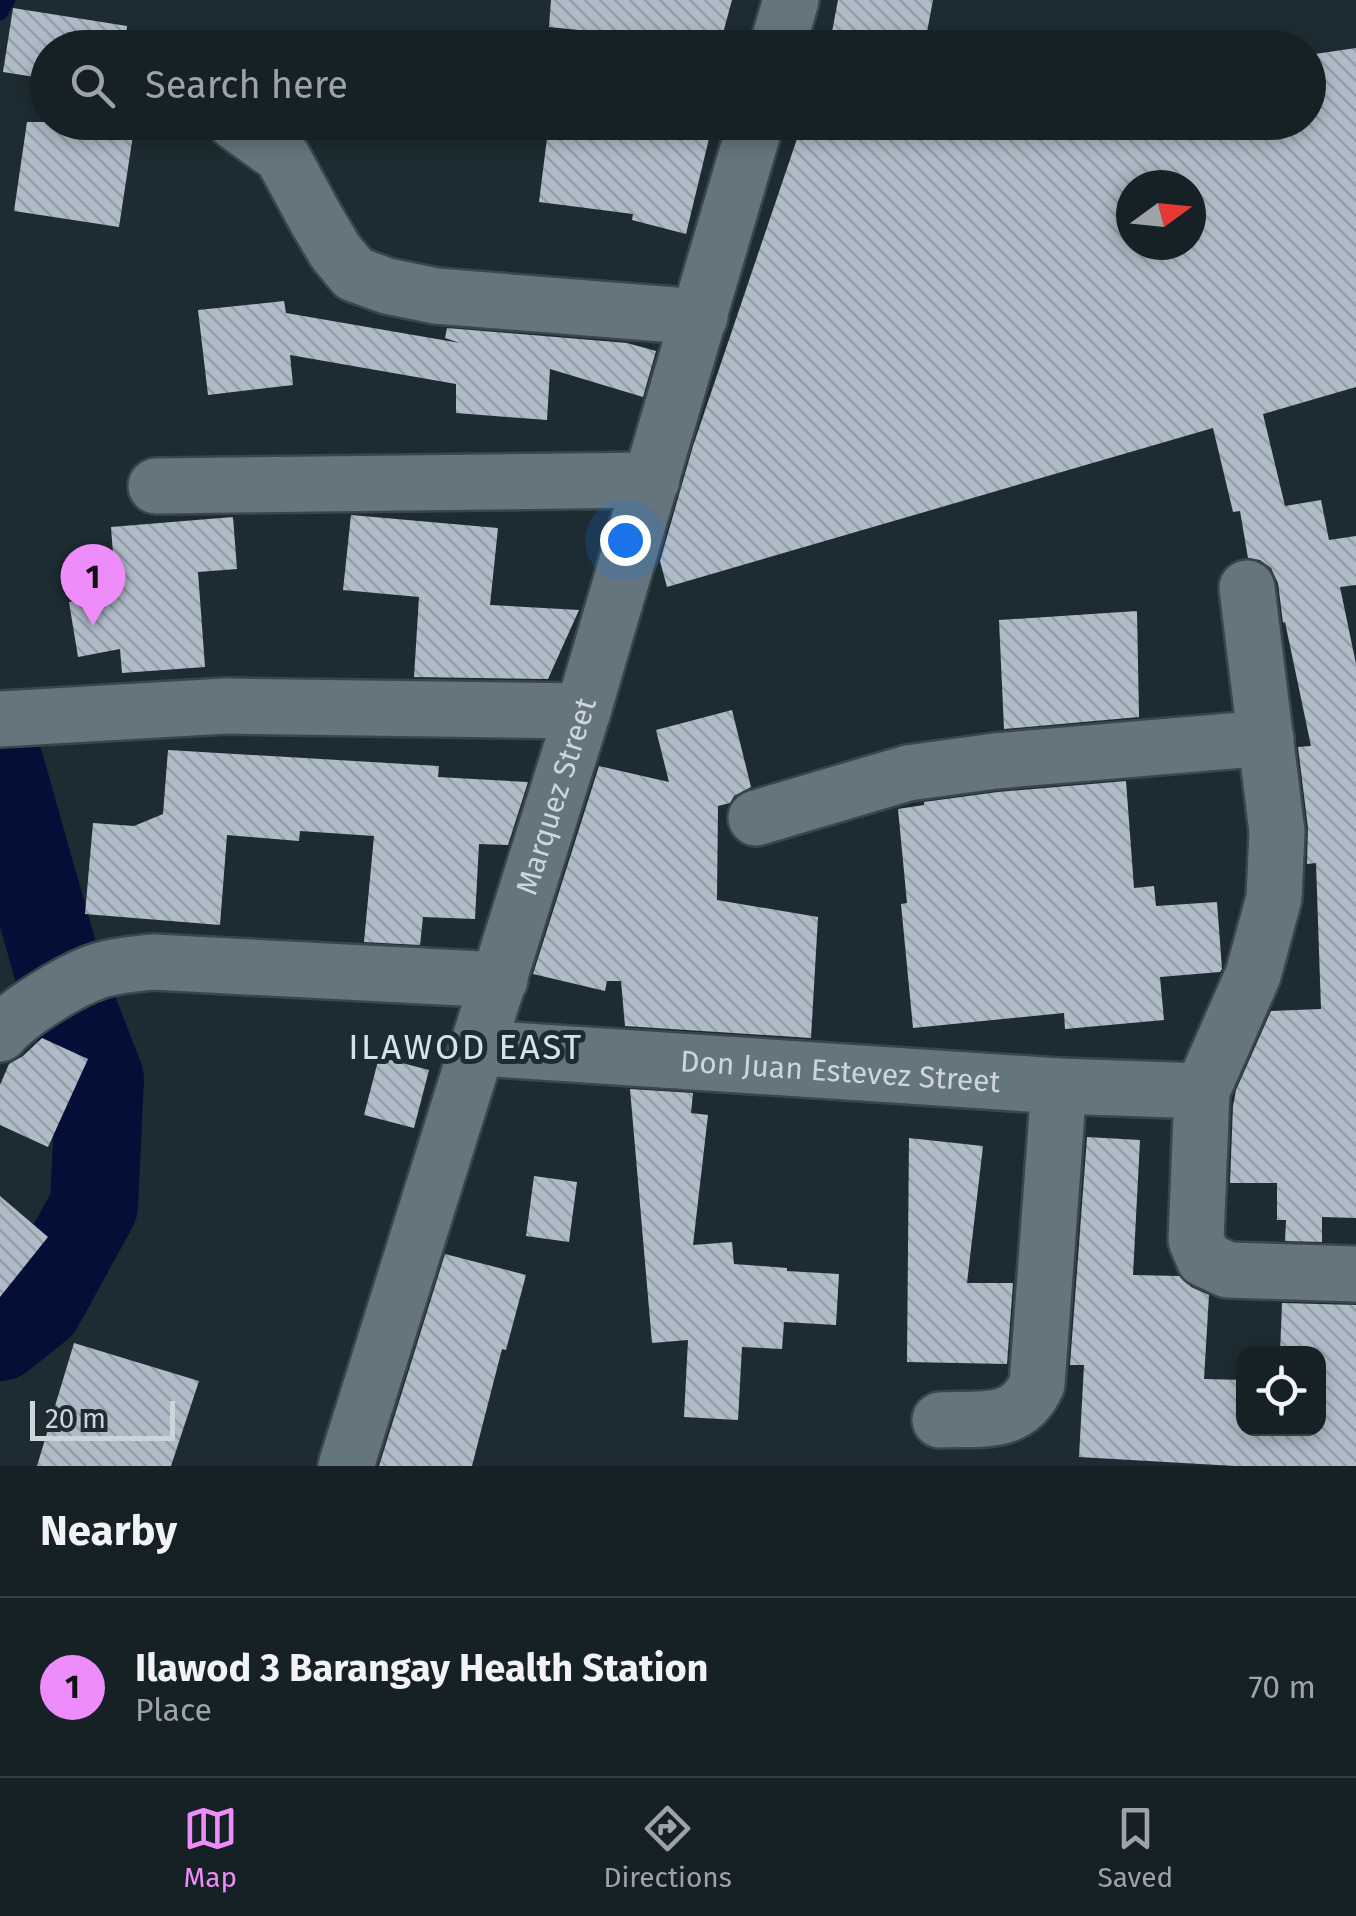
<!DOCTYPE html>
<html lang="en">
<head>
<meta charset="utf-8">
<style>
	body { margin:0; font-family:"Fira Sans",sans-serif; background:#232e32; color:#f1f3f6 }
	.controls { position:absolute; right:30px; bottom:30px; display:grid; overflow:hidden; border-radius:20px; box-shadow:0 5px 15px #0003 }
	.controls button { width:90px; height:90px; display:grid; place-items:center; padding:0; border:0; border-bottom:2px solid #353e43; background:#162126; color:#f1f3f6; font:50px sans-serif }
	.compass { position:absolute; left:1116px; top:170px; width:90px; height:90px; border-radius:50%; background:#162126; box-shadow:0 5px 15px #0003; rotate:75deg }
	.scale { position:absolute; left:30px; bottom:25px; width:145px; box-sizing:border-box; padding-left:10px; border:5px solid #ccd5d9; border-top:0; font-size:28px; line-height:35px; white-space:nowrap; color:#ccd5d9; -webkit-text-stroke:8px #1d2c32; paint-order:stroke }
	.you { position:absolute; left:625px; top:540px; width:35px; height:35px; margin:-25px; border:8px solid #fff; border-radius:50%; background:#1a73e8; box-shadow:0 0 0 15px #1a73e833 }
	.badge { display:grid; place-items:center; width:65px; height:65px; border-radius:50%; background:#ed8cfa; color:#111; font-size:32px; font-weight:700 }
	.pin { position:absolute; translate:-50% -82px; filter:drop-shadow(0 2px 5px #0008) }
	.pin::after { content:''; position:absolute; top:52px; width:35px; height:30px; background:inherit; clip-path:polygon(0 0,100% 0,50% 100%) }
	.list { margin:0; padding:0; list-style:none }
	h2 { display:flex; justify-content:space-between; align-items:center; height:130px; margin:0; padding:0 40px; font-size:42px }
	h2 small { font-size:32px; font-weight:400; color:#9ea3a7 }
	.list li { display:grid; grid-template-columns:65px 1fr auto; gap:30px; align-items:center; box-sizing:border-box; height:180px; padding:0 40px; border-top:2px solid #353e43 }
	.list b { display:block; font-size:38px; white-space:nowrap }
	.list p { margin:0; font-size:32px; white-space:nowrap; color:#9ea3a7 }
	.list em { font-size:32px; font-style:normal; color:#9ea3a7 }
	.icon { flex:none; width:55px; height:55px; fill:none; stroke:currentColor; stroke-width:2; stroke-linecap:round; stroke-linejoin:round }
	.map { position:relative; flex:none; width:1356px; height:1466px; overflow:hidden }
	.search { position:absolute; background:#162126; box-shadow:0 5px 15px #0003; left:30px; right:30px; top:30px; height:110px; display:flex; align-items:center; gap:25px; box-sizing:border-box; padding:0 35px; border-radius:55px; color:#9ea3a7; font-size:38px }
	.sheet { height:310px; background:#162126 }
	nav { display:flex; justify-content:space-around; align-items:center; box-sizing:border-box; height:140px; border-top:2px solid #353e43; background:#162126; font-size:28px; color:#9ea3a7 }
	nav a { display:grid; justify-items:center; gap:5px }
	nav .on { color:#ed8cfa }
	.map>svg:first-child { display:block }
	.lines { fill:none; stroke-linecap:round; stroke-linejoin:round }
	.stream { stroke:#040e37; stroke-width:15 }
	.river { stroke:#040e37; stroke-width:88 }
	.building { fill:url(#building-back-hatch); fill-rule:evenodd }
	.minor-casing { stroke:#3a464c; stroke-width:60 }
	.minor { stroke:#65757d; stroke-width:55 }
	.labels { text-anchor:middle; dominant-baseline:central; stroke-width:10; stroke-linejoin:round; paint-order:stroke }
	.street-label { font-size:30px; fill:#ccd5d9; stroke:#1d2c32 }
	.quarter-label { font-size:35px; letter-spacing:2.5px; fill:#d1e3eb; stroke:#1d2c32 }
</style>
</head>
<body>
<div class="map">
<svg width="1356" height="1466" viewBox="0 0 1356 1466">
	<defs>
		<pattern id="building-back-hatch" width="6" height="6" patternUnits="userSpaceOnUse" patternTransform="scale(2.5)"><rect width="6" height="6" fill="#afbcc8"/><path d="M-1 5l2 2M0 0l6 6M5-1l2 2" fill="none" stroke="#929da6"/></pattern>
	</defs>
	<rect width="100%" height="100%" fill="#1d2c32"/>
	<g class="lines">
		<!-- stream -->
		<polyline class="stream" points="0,13 8,0"/>
		<!-- river -->
		<polyline class="river" points="0,765 58,970 100,1079 94,1206 39,1306 0,1337"/>
	</g>
	<!-- building -->
	<g class="building">
		<polygon points="551,0 732,0 719,48 645,48 648,37 549,27"/>
		<polygon points="838,0 933,0 924,48 829,48"/>
		<polygon points="13,8 127,26 125,48 48,48 48,79 3,72"/>
		<path d="M1356,48V387L1263,414L1285,506L1321,500L1329,540L1356,536V585L1340,587L1356,664V1218L1322,1217V1242L1285,1241L1286,1220H1277V1183H1230L1233,1106L1236,1090L1271,1011L1321,1009L1316,863L1307,864L1308,828L1298,747L1311,746L1285,622L1283,623L1278,583L1271,568L1260,560L1248,558L1240,511L1233,512L1213,428L667,587L660,561L693,446L801,127L835,122H1308V55ZM1131,185H1191V245H1131Z"/>
		<polygon points="27,122 135,122 119,227 14,211"/>
		<polygon points="549,122 713,122 686,234 632,220 633,214 539,202"/>
		<polygon points="284,301 286,313 460,343 445,338 447,328 627,343 656,351 643,397 550,369 547,420 456,413 456,384 290,355 293,385 208,395 198,310"/>
		<polygon points="351,515 498,528 490,605 579,610 548,679 414,677 419,597 343,590"/>
		<polygon points="233,517 237,569 198,572 205,667 122,673 120,649 78,657 69,602 116,594 111,527"/>
		<polygon points="1137,611 1139,717 1004,729 999,620"/>
		<polygon points="732,710 751,787 734,796 730,803 718,806 717,900 818,917 811,1038 625,1026 621,981 607,981 605,991 533,974 599,766 669,782 656,730"/>
		<polygon points="168,750 439,766 438,777 528,782 508,845 479,844 475,919 423,917 420,945 364,942 374,836 300,831 299,841 227,835 220,925 85,914 93,823 134,826 163,814"/>
		<polygon points="1126,781 1134,888 1154,886 1156,906 1217,902 1222,969 1220,972 1160,977 1164,1020 1065,1029 1064,1013 913,1028 901,904 907,903 898,809 924,805 924,802 998,792"/>
		<polygon points="42,1038 88,1059 48,1147 0,1125 0,1085 9,1064 23,1056"/>
		<polygon points="379,1057 429,1070 414,1128 364,1115"/>
		<polygon points="630,1089 693,1093 691,1113 708,1115 693,1245 732,1242 734,1264 787,1268 787,1271 839,1274 836,1325 784,1322 782,1349 742,1347 738,1420 684,1417 688,1340 652,1343"/>
		<polygon points="1087,1137 1140,1140 1133,1275 1180,1276 1191,1287 1209,1295 1204,1379 1244,1380 1244,1428 1318,1428 1318,1354 1280,1354 1282,1303 1356,1305 1356,1466 1235,1466 1079,1457 1084,1365 1070,1365"/>
		<polygon points="909,1138 983,1146 967,1283 1013,1283 1007,1364 907,1362"/>
		<polygon points="534,1176 577,1182 569,1242 526,1236"/>
		<polygon points="0,1196 48,1237 0,1297"/>
		<polygon points="445,1254 526,1275 506,1350 502,1349 472,1466 379,1466"/>
		<polygon points="74,1343 199,1381 171,1466 37,1466"/>
	</g>
	<g class="lines">
		<defs>
			<g id="minor">
				<polyline points="777,48 791,0"/>
				<polyline points="235,122 282,156 315,217 335,251 354,274 387,286 436,296 700,317"/>
				<polyline points="156,486 652,480"/>
				<polyline points="0,719 226,706 583,711"/>
				<polyline points="756,818 908,773 995,761 1266,738"/>
				<path d="M0,1034C18,1012 71,980 98,971C116,965 134,964 153,962L500,980"/>
				<path id="s1" d="M479,1048L1059,1086L1202,1091L1196,1240L1204,1259L1228,1270L1356,1274"/>
				<polyline points="1202,1091 1253,975 1274,898 1277,832 1247,588"/>
				<path d="M940,1420C981,1418 1018,1427 1037,1384L1059,1086"/>
				<path id="s2" d="M346,1466L583,711L756,122"/>
			</g>
		</defs>
		<!-- minor casing -->
		<use href="#minor" class="minor-casing"/>
		<!-- minor -->
		<use href="#minor" class="minor"/>
	</g>
	<g class="labels">
		<!-- street labels -->
		<g class="street-label">
			<text stroke="none"><textPath href="#s2" startOffset="702">Marquez Street</textPath></text>
			<text stroke="none"><textPath href="#s1" startOffset="362">Don Juan Estevez Street</textPath></text>
		</g>
		<!-- quarter labels -->
		<g class="quarter-label">
			<text x="466" y="1047">ILAWOD EAST</text>
		</g>
	</g>
</svg>
<div class="controls">
<button><svg class="icon" aria-label="locate" viewBox="0 0 24 24"><circle cx="12" cy="12" r="6"/><path d="M12 2v4M12 18v4M2 12h4M18 12h4"/></svg></button>
</div>
<svg class="compass" viewBox="-18 -18 36 36"><path d="M0-13l5 13h-10z" fill="#e53935"/><path d="M0 13l5-13h-10z" fill="#9ea3a7"/></svg>
<div class="scale">20 m</div>
<div class="you"></div>
<div class="pin badge" style="left:93px;top:626px">1</div>
<div class="search"><svg class="icon" aria-label="search" viewBox="0 0 24 24"><circle cx="10" cy="10" r="6"/><path d="M15 15l6 6"/></svg>Search here</div>
</div>
<section class="sheet">
<h2>Nearby<small></small></h2>
<ul class="list">
<li><span class="badge">1</span><div><b>Ilawod 3 Barangay Health Station</b><p>Place</p></div><em>70 m</em></li>
</ul>
</section>
<nav>
<a class="on"><svg class="icon" aria-label="map" viewBox="0 0 24 24"><path d="M3 6l6-2 6 2 6-2v14l-6 2-6-2-6 2zM9 4v14M15 6v14"/></svg>Map</a>
<a><svg class="icon" aria-label="directions" viewBox="0 0 24 24"><path d="M12 3l9 9-9 9-9-9zM9 14v-3h6M13 9l2 2-2 2"/></svg>Directions</a>
<a><svg class="icon" aria-label="saved" viewBox="0 0 24 24"><path d="M7 4h10v16l-5-4-5 4z"/></svg>Saved</a>
</nav>
</body>
</html>
